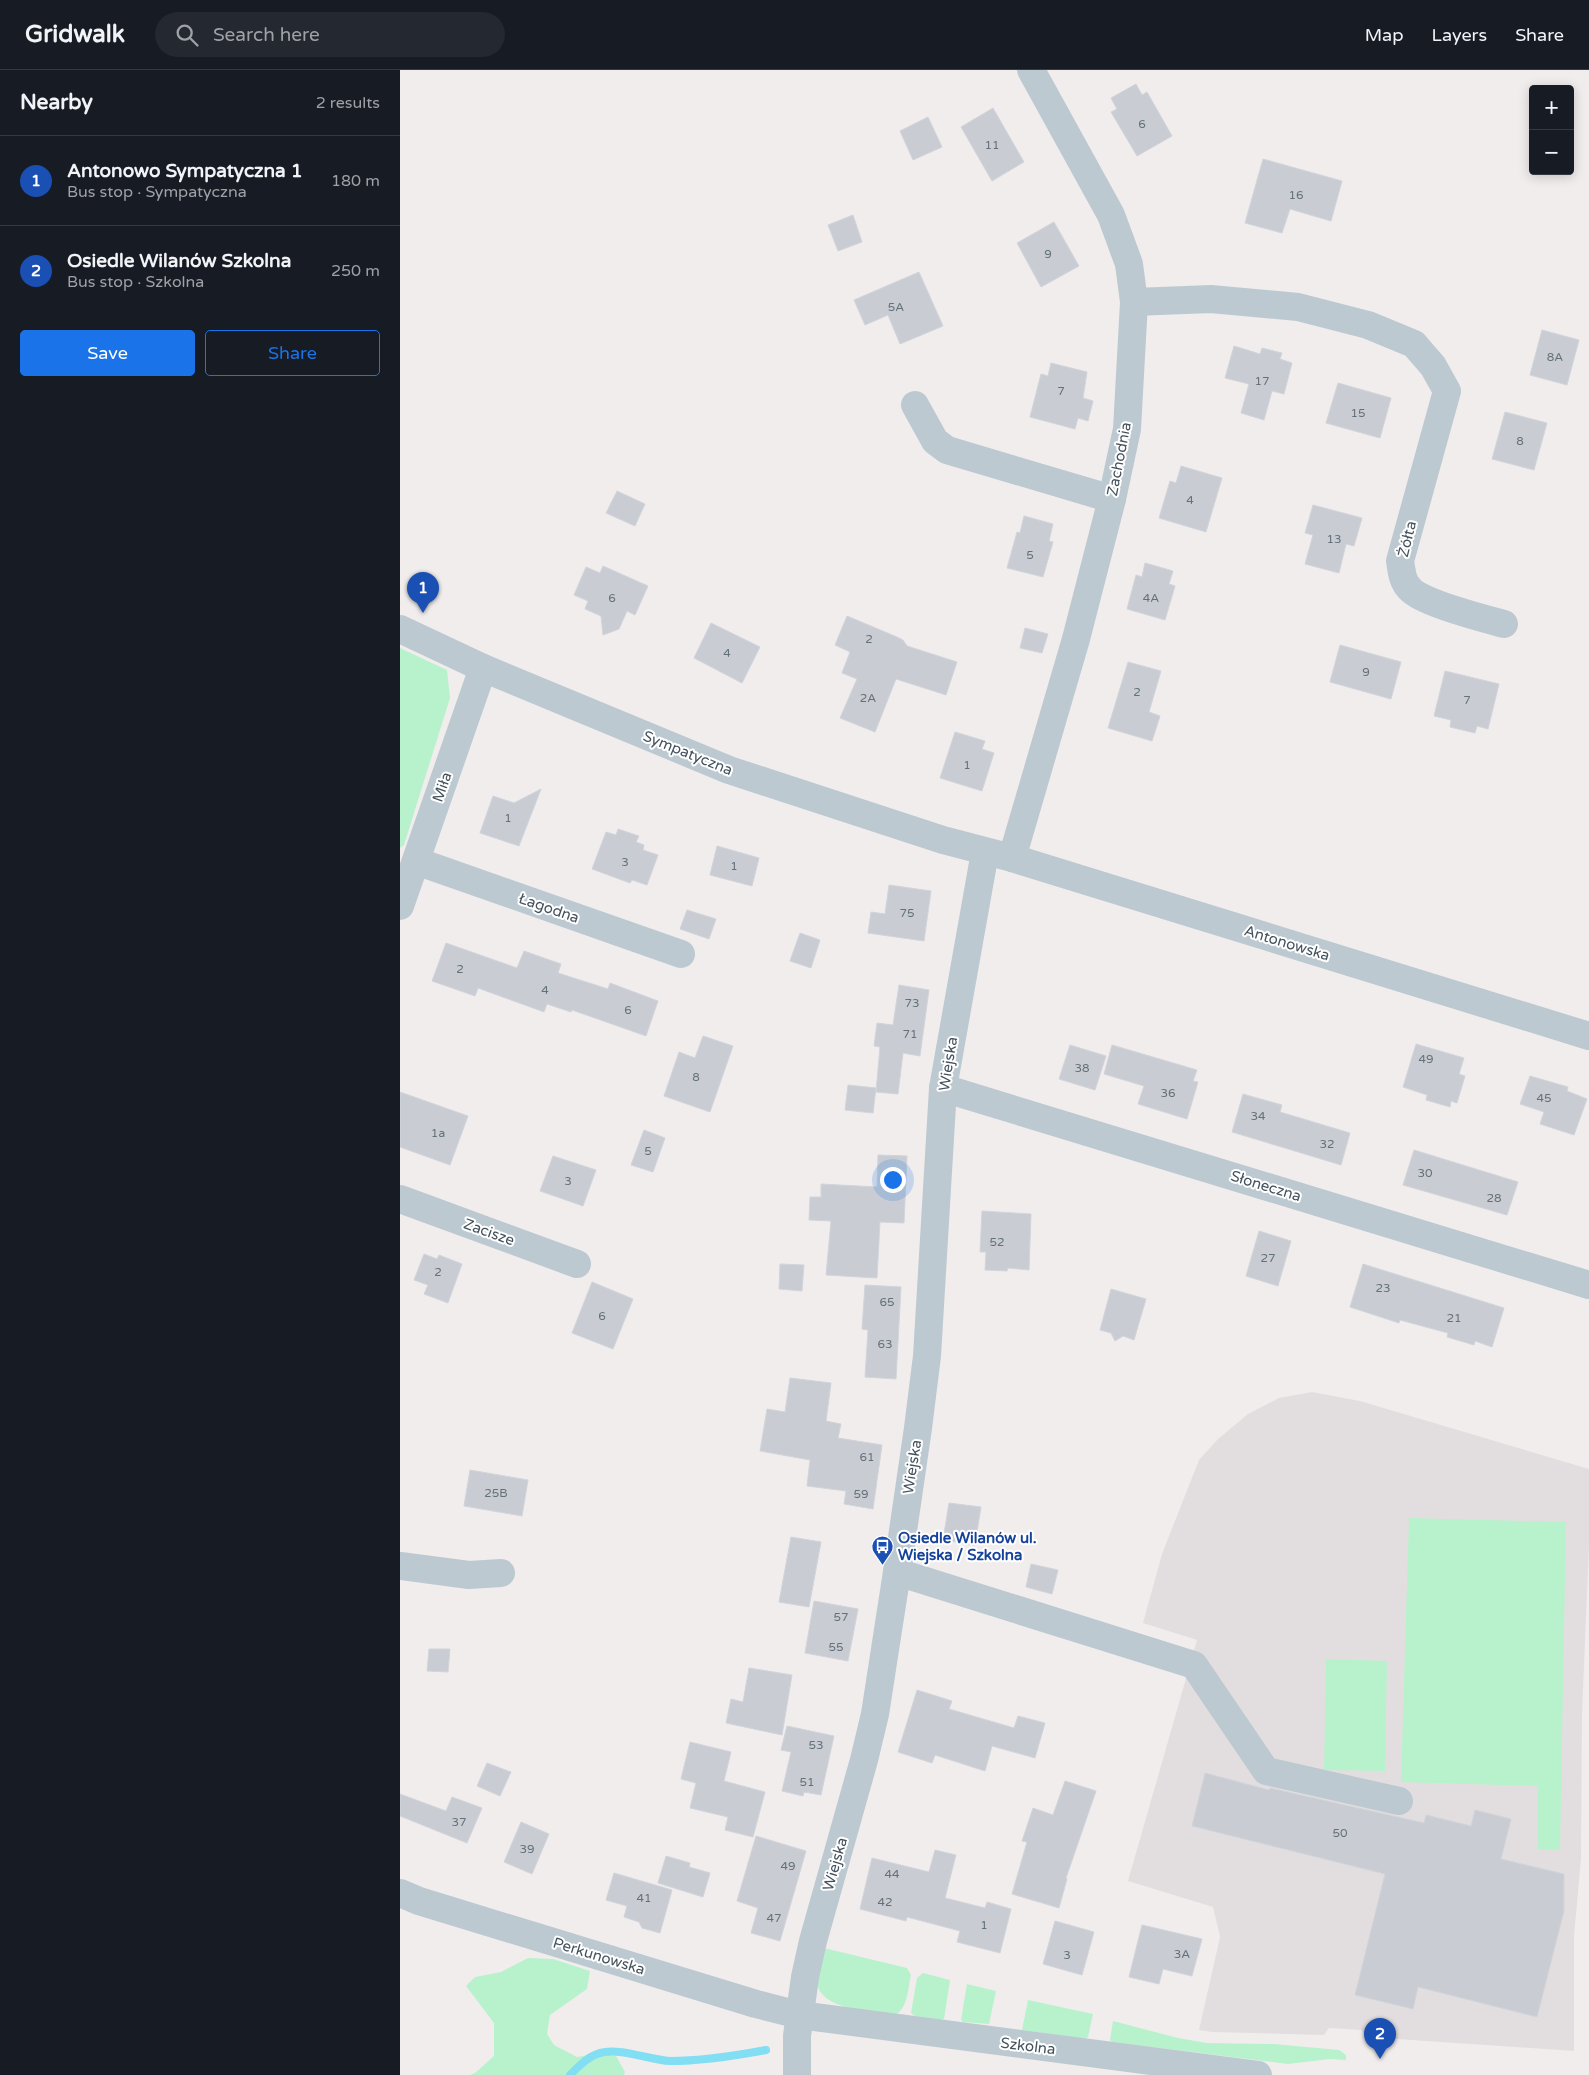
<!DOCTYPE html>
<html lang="en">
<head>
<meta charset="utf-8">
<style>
	body { margin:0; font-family:"Varela Round",sans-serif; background:#242831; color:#f1f3f6 }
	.controls { position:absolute; right:15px; top:15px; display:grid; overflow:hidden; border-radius:5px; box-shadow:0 2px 12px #0003 }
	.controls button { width:45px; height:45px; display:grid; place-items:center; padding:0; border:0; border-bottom:1px solid #363941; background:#171b24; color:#f1f3f6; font:25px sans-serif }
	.you { position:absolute; left:492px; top:1109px; width:18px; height:18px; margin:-12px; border:4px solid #fff; border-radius:50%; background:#1a73e8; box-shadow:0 0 0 8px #1a73e833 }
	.badge { display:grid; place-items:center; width:32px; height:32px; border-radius:50%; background:#1a73e8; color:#fff; font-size:16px; font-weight:700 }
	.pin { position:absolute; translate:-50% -41px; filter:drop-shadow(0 1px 2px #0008) }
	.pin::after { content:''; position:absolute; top:26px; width:18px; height:15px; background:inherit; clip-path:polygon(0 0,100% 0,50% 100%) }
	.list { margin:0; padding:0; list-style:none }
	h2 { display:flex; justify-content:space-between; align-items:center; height:65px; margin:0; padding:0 20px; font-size:21px }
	h2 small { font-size:16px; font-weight:400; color:#9ea1a6 }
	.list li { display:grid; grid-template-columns:32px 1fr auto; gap:15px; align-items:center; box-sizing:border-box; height:90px; padding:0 20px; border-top:1px solid #363941 }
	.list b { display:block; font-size:19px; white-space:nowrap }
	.list p { margin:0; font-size:16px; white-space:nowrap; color:#9ea1a6 }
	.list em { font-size:16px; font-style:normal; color:#9ea1a6 }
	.actions { display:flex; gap:10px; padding:15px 20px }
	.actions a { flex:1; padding:11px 0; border:1px solid #1a73e8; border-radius:5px; text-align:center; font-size:18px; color:#1a73e8 }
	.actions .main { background:#1a73e8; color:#fff }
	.icon { flex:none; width:28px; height:28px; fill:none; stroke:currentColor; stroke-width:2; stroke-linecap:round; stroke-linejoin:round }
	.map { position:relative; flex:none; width:1189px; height:2005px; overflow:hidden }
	header { display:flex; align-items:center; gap:30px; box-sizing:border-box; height:70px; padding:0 25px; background:#171b24; border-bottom:1px solid #363941 }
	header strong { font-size:24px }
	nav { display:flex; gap:28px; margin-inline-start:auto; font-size:18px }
	.search { width:350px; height:45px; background:#242831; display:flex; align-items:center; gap:12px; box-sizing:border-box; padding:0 18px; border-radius:28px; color:#9ea1a6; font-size:19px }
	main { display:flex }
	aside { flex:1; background:#171b24 }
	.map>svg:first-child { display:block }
	.education { fill:#e2dedf }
	.green { fill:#b8f2cd }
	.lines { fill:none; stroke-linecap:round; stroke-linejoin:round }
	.stream { stroke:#81def3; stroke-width:8 }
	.building { fill:#c9cdd3; stroke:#d1d4da }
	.minor { stroke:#bdc9d1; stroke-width:28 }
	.labels { text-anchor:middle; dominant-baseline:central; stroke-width:4; stroke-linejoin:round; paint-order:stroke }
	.number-label { font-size:12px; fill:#65717a }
	.street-label { font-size:15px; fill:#44525d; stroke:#fff }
	.transit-label { font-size:15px; font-weight:bold; fill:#164399; stroke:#fff; text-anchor:start }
</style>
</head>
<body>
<header>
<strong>Gridwalk</strong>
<div class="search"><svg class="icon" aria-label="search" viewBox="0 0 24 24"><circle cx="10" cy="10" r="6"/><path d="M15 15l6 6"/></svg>Search here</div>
<nav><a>Map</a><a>Layers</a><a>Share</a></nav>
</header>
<main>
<aside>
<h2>Nearby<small>2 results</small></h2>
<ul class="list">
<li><span class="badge" style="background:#1a4fb4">1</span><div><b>Antonowo Sympatyczna 1</b><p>Bus stop · Sympatyczna</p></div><em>180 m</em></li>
<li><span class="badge" style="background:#1a4fb4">2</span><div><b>Osiedle Wilanów Szkolna</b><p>Bus stop · Szkolna</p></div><em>250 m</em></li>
</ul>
<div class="actions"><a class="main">Save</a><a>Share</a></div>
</aside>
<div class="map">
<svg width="1189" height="2005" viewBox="0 0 1189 2005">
	<rect width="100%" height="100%" fill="#f1eded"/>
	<!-- education -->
	<polygon class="education" points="912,1322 960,1331 1189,1399 1189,1475 1182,1644 1181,1789 1174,1866 1174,1981 967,1967 961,1960 929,1958 924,1965 812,1962 799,1960 820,1867 813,1837 728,1811 797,1570 743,1553 762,1484 799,1390 818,1369 848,1344 879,1328"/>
	<!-- green -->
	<g class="green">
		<polygon points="0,578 47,600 50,628 4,775 0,778"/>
		<polygon points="1009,1448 1166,1452 1160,1780 1138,1780 1138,1716 1001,1712"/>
		<polygon points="926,1589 987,1591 985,1701 924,1700"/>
		<path d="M424,1878L507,1898L511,1905C508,1917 508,1938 496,1944C472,1941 412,1941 417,1905C418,1896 422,1887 424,1878Z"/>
		<polygon points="128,1888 153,1889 190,1901 187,1919 150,1945 147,1964 154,1975 177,1987 198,1983 216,1986 225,2002 224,2005 70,2005 75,2003 94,1986 94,1953 66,1916 75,1907 101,1902"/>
		<polygon points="523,1903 550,1910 544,1949 540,1950 515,1946 511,1943 517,1908"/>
		<polygon points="567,1914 596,1921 589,1954 563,1952 561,1950"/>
		<polygon points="628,1930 693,1944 688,1967 686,1969 622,1960"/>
		<polygon points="713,1951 778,1968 807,1973 874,1974 939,1980 946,1985 946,1990 930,1989 888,1994 712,1972 710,1970"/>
	</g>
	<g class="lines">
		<!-- stream -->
		<path class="stream" d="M170,2005C178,1997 186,1988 197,1984C218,1976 248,1990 270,1991C301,1991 334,1986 366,1980"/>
	</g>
	<!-- building -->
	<g class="building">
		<polygon points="736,14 742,25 747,22 772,66 737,86 711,42 717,39 711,28"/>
		<polygon points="593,38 624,92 592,111 561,57"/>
		<polygon points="528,47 542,77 513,90 500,61"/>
		<polygon points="863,89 942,111 931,151 890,139 882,163 845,153"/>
		<polygon points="453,145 462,172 438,181 428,155"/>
		<polygon points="654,152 679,196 641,217 617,173"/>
		<polygon points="519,202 543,256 500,274 488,245 465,255 454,230"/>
		<polygon points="1142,260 1179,270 1167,315 1130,305"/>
		<polygon points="834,276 860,284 862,278 882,283 880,289 892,293 884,324 872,321 864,350 841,343 849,314 825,308"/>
		<polygon points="651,293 687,302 683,328 693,331 688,351 678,348 675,359 630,347 641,304 648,306"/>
		<polygon points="938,313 991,328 980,368 926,353"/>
		<polygon points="1105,342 1147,353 1134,400 1092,389"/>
		<polygon points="781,396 822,408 806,462 759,448 770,411 776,413"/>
		<polygon points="217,421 245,434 235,456 206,443"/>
		<polygon points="913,435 962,448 954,476 946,474 939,503 905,494 913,465 905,463"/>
		<polygon points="624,446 653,454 649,471 653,472 643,507 607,498 617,462 620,463"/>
		<polygon points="745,493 773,501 769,514 775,516 765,550 727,539 736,505 742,507"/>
		<polygon points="203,496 248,516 235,545 227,541 219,559 203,565 201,546 185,539 188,531 174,525 186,497 200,503"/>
		<polygon points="447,546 497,567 503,570 507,576 557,592 546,625 496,609 475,662 440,648 457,609 442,603 450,582 435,575"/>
		<polygon points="311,553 360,577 342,613 294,588"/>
		<polygon points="625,558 648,564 642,583 620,578"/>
		<polygon points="940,575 1001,592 991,629 930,612"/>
		<polygon points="728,592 761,601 749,642 760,646 752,671 708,658"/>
		<polygon points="1045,601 1099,614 1088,659 1077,656 1075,663 1050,657 1051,650 1034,646"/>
		<polygon points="555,662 585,671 582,679 594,683 582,721 540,708"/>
		<polygon points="141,719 119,776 80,763 93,726 114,733"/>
		<polygon points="218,759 239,766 236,772 244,775 243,780 258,785 247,815 232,810 230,813 192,799 206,762 216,765"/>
		<polygon points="317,776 359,788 352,816 310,805"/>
		<polygon points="489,815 531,821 524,871 468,863 471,842 485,844"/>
		<polygon points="287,840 316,849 309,869 280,859"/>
		<polygon points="400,863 420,870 411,898 390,891"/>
		<polygon points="46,873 117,898 124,881 161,894 158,903 208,919 210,913 258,931 246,966 172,940 171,942 147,934 144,942 78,918 75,926 32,911"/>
		<polygon points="499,915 529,920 520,986 503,983 498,1024 476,1022 480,977 474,976 477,953 493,955"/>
		<polygon points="303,966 333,976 310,1042 264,1026 279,982 295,988"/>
		<polygon points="1016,974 1064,988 1059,1004 1065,1006 1057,1033 1051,1031 1050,1037 1026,1030 1027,1025 1003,1017"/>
		<polygon points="670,975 706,986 695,1020 659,1009"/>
		<polygon points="712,975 797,1000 793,1011 798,1012 787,1049 738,1034 744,1016 704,1004"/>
		<polygon points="1130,1006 1168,1017 1167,1021 1187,1029 1174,1065 1140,1054 1144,1042 1120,1034"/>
		<polygon points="448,1015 476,1018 473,1043 445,1040"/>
		<polygon points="0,1022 68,1046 50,1095 0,1077"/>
		<polygon points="843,1024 882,1035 880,1042 950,1063 941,1095 832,1062"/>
		<polygon points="244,1060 265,1068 253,1102 231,1095"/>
		<polygon points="1014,1080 1118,1112 1107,1145 1003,1115"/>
		<polygon points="478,1085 507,1086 504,1153 480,1152 477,1208 426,1205 431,1151 409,1150 410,1127 421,1127 421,1114 477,1117"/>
		<polygon points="153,1086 196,1100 183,1136 140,1121"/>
		<polygon points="582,1141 631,1144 629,1200 608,1198 607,1201 585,1200 586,1182 580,1182"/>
		<polygon points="859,1161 891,1171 878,1216 846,1206"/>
		<polygon points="24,1184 37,1189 39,1185 62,1194 48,1233 24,1224 28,1215 14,1210"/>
		<polygon points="380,1194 404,1195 402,1221 379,1219"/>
		<polygon points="963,1194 1104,1238 1092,1277 1075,1271 1074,1275 1047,1267 1048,1263 1000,1250 999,1253 950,1237"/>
		<polygon points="192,1212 233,1229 213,1279 172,1263"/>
		<polygon points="465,1215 501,1217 496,1309 465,1307 468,1260 462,1259"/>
		<polygon points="711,1219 746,1229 734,1270 723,1266 715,1271 711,1263 700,1260"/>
		<polygon points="390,1308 431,1313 426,1351 441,1354 438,1368 482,1375 473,1439 444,1434 446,1421 407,1416 410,1390 360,1381 367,1339 385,1342"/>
		<polygon points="70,1400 128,1410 122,1446 64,1436"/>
		<polygon points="549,1433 581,1437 575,1475 543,1470"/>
		<polygon points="391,1467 421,1472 409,1537 379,1532"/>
		<polygon points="631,1494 658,1500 652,1524 626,1517"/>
		<polygon points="414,1531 458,1539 448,1591 405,1583"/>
		<polygon points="29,1579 50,1579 48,1602 27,1601"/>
		<polygon points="349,1598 392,1605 382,1665 326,1653 331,1629 343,1632"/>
		<polygon points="517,1620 552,1631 549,1639 614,1658 618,1646 645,1653 635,1688 592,1676 585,1701 535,1685 532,1693 498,1682"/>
		<polygon points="387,1656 434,1666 421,1725 404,1722 403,1726 382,1721 391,1682 381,1680"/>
		<polygon points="290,1672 331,1682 324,1711 365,1722 353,1767 325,1760 328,1747 290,1738 296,1713 281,1709"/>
		<polygon points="87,1693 111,1702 100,1726 77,1716"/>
		<polygon points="805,1703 869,1720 870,1718 1024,1753 1026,1745 1071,1756 1075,1740 1111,1749 1101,1789 1164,1804 1164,1841 1137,1947 1018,1917 1013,1939 955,1925 985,1804 792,1756"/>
		<polygon points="665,1711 696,1721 666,1808 667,1809 659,1838 612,1824 627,1772 622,1771 633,1738 653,1745"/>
		<polygon points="0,1724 46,1741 52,1727 82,1738 67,1773 0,1746"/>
		<polygon points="121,1752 149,1764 132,1804 104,1792"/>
		<polygon points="356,1766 406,1781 380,1871 351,1863 358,1838 337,1831"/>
		<polygon points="535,1780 556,1785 545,1828 585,1838 587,1832 611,1839 600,1883 557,1872 560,1861 507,1847 506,1851 460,1839 472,1788 529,1802"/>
		<polygon points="266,1786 290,1793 289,1797 310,1803 303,1827 258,1813"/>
		<polygon points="214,1803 272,1820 260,1863 242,1858 239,1852 224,1847 227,1836 206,1830"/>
		<polygon points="655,1851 694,1862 682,1905 643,1894"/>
		<polygon points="742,1855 802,1869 792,1906 763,1899 759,1914 729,1907"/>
	</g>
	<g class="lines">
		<!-- minor -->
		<g class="minor">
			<path d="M734,232L811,229L898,237L968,255L1014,274L1033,296L1047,321L1000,491C1002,502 1002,511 1010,519C1020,532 1085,549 1104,554"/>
			<polyline points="515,335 535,371 547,380 712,429"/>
			<polyline points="0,559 83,598 329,700 543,770 612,788 1189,966"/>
			<polyline points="612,788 676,569 712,429 727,359 734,232 729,194 711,145 631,0"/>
			<polyline points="16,791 281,884"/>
			<polyline points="0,836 83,598"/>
			<polyline points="543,1018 1189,1215"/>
			<polyline points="0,1129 177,1194"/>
			<polyline points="0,1496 69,1505 101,1503"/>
			<polyline points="497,1502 794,1595 866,1701 999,1731"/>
			<polyline points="0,1823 19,1831 356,1934 399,1945 858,2005"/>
			<polyline points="397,2005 397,1966 405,1907 413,1871 464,1690 475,1644 497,1502 518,1358 527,1286 543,1018 585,782"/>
		</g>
	</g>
	<!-- icons -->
	<defs>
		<symbol id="bus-pin" viewBox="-11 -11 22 30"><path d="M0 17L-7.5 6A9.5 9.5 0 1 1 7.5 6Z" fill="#1a4fb4" stroke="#fff"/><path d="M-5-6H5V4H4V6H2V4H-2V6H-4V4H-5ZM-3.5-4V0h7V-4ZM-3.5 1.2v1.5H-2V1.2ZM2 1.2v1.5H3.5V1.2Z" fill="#fff"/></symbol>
	</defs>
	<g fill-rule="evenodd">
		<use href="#bus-pin" x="470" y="1464" width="25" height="34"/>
	</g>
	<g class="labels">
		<!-- number labels -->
		<g class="number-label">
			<text x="742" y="54">6</text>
			<text x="592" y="75">11</text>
			<text x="896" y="125">16</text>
			<text x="648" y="184">9</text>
			<text x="496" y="237">5A</text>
			<text x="1155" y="287">8A</text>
			<text x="862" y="311">17</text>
			<text x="661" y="321">7</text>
			<text x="958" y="343">15</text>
			<text x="1120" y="371">8</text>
			<text x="790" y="430">4</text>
			<text x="934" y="469">13</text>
			<text x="630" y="485">5</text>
			<text x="212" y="528">6</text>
			<text x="751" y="528">4A</text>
			<text x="469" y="569">2</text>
			<text x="327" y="583">4</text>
			<text x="966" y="602">9</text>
			<text x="737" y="622">2</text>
			<text x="468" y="628">2A</text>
			<text x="1067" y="630">7</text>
			<text x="567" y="695">1</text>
			<text x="108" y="748">1</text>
			<text x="225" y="792">3</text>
			<text x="334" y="796">1</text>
			<text x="507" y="843">75</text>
			<text x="60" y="899">2</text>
			<text x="145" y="920">4</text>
			<text x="512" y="933">73</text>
			<text x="228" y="940">6</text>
			<text x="510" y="964">71</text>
			<text x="1026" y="989">49</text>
			<text x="682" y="998">38</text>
			<text x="296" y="1007">8</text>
			<text x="768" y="1023">36</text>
			<text x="1144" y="1028">45</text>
			<text x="858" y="1046">34</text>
			<text x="38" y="1063">1a</text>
			<text x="927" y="1074">32</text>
			<text x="248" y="1081">5</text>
			<text x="1025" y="1103">30</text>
			<text x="168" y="1111">3</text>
			<text x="1094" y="1128">28</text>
			<text x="597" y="1172">52</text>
			<text x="868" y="1188">27</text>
			<text x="38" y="1202">2</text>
			<text x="983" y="1218">23</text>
			<text x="487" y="1232">65</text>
			<text x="202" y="1246">6</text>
			<text x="1054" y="1248">21</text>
			<text x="485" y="1274">63</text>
			<text x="467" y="1387">61</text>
			<text x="96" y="1423">25B</text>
			<text x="461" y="1424">59</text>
			<text x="441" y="1547">57</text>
			<text x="436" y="1577">55</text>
			<text x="416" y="1675">53</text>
			<text x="407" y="1712">51</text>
			<text x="59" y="1752">37</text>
			<text x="940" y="1763">50</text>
			<text x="127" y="1779">39</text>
			<text x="388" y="1796">49</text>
			<text x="492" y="1804">44</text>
			<text x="244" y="1828">41</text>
			<text x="485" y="1832">42</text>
			<text x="374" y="1848">47</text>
			<text x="584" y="1855">1</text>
			<text x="782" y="1884">3A</text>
			<text x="667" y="1885">3</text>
		</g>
		<!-- street labels -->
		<g class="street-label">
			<text transform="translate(719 389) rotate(-79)">Zachodnia</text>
			<text transform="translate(1007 469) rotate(-76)">Żółta</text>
			<text transform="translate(288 683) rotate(22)">Sympatyczna</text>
			<text transform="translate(42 717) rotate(-71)">Miła</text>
			<text transform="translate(149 838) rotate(19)">Łagodna</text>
			<text transform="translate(887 873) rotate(17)">Antonowska</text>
			<text transform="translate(548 994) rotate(-81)">Wiejska</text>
			<text transform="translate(866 1116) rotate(17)">Słoneczna</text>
			<text transform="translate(89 1162) rotate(20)">Zacisze</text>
			<text transform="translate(512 1397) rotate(-81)">Wiejska</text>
			<text transform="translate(435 1794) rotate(-74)">Wiejska</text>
			<text transform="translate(199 1886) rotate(17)">Perkunowska</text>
			<text transform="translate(628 1976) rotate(7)">Szkolna</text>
		</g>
		<!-- transit labels -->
		<g class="transit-label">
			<text x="498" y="1468">Osiedle Wilanów ul.<tspan x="498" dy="17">Wiejska / Szkolna</tspan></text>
		</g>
	</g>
</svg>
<div class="controls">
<button>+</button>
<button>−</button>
</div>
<div class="you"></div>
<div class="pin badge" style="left:23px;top:543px;background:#1a4fb4">1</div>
<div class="pin badge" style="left:980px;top:1989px;background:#1a4fb4">2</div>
</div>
</main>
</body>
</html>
